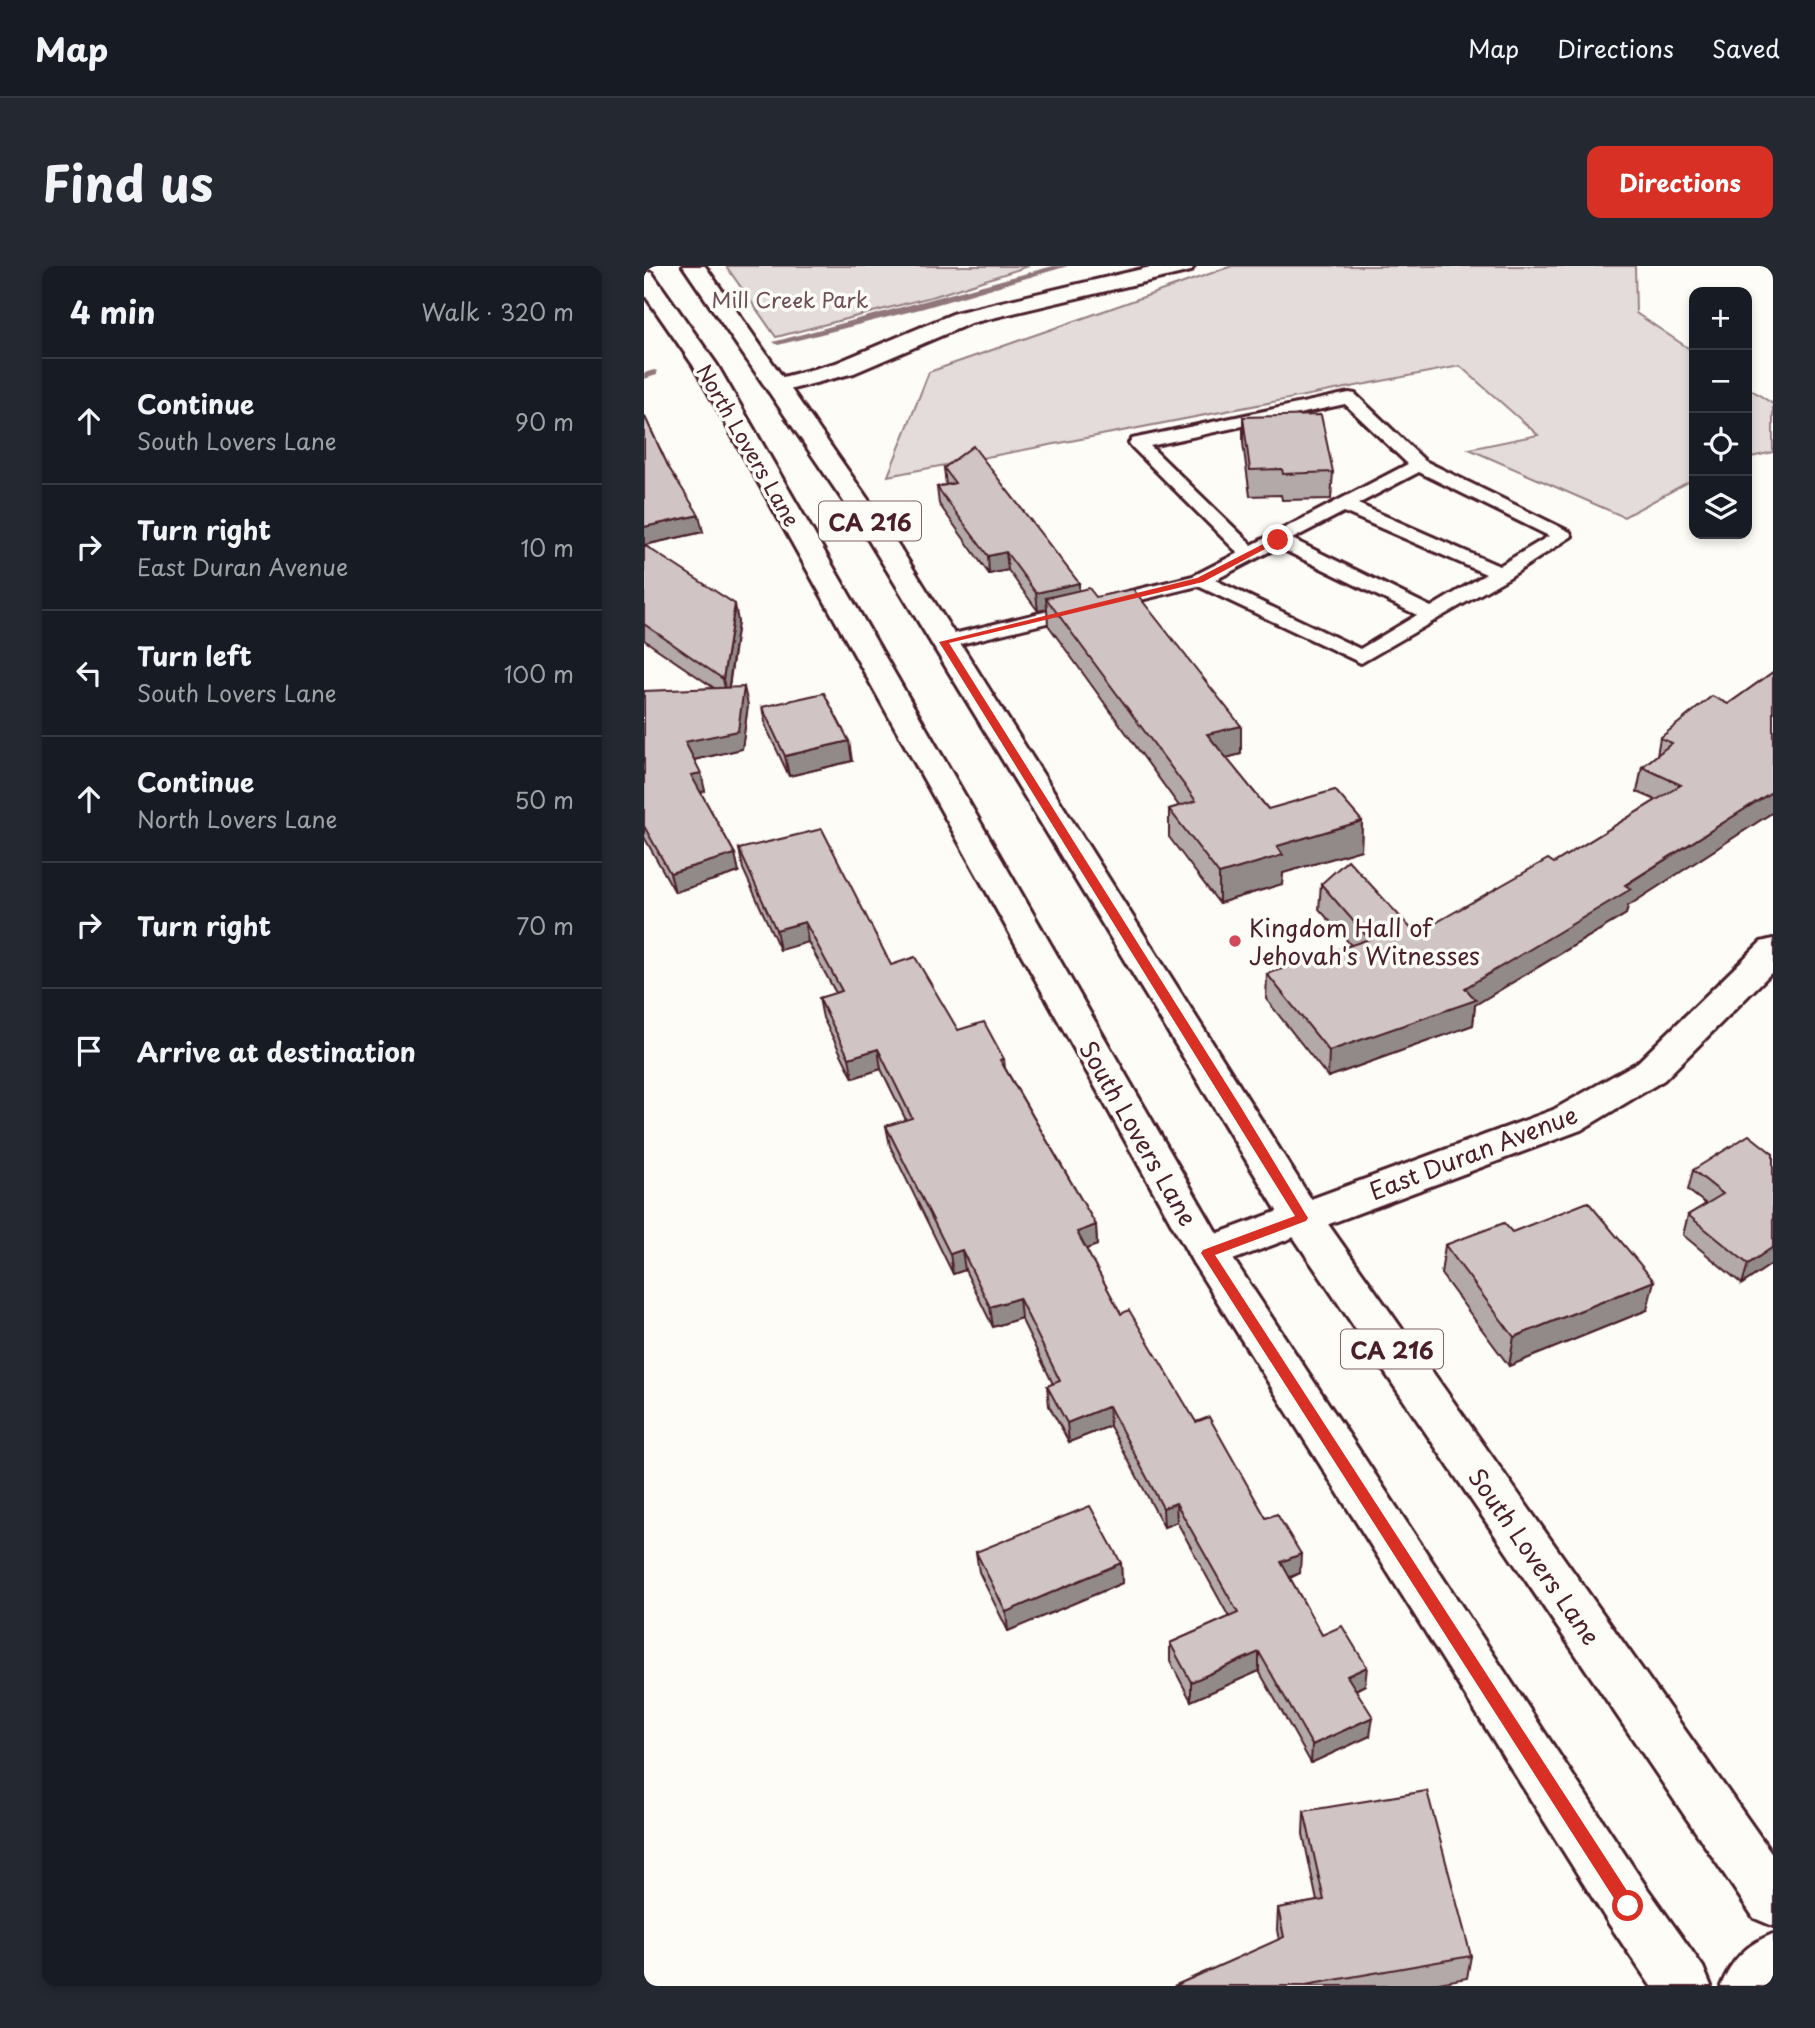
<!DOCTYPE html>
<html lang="en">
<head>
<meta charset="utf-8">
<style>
	body { margin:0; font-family:"Playpen Sans",sans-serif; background:#242831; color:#f1f3f6 }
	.controls { position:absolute; right:21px; top:21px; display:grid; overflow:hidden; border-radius:14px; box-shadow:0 4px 10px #0003 }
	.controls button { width:63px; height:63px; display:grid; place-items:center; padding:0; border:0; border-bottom:2px solid #363941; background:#171b24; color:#f1f3f6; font:35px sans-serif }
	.stop { position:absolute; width:21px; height:21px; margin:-16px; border:5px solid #d93025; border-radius:50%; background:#fff }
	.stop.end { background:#d93025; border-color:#fff; box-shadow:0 2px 7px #0008 }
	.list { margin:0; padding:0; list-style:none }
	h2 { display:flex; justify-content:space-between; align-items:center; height:91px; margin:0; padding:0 28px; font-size:30px }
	h2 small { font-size:23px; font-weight:400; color:#9ea1a6 }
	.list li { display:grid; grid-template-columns:46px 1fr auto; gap:21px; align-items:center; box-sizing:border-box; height:126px; padding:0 28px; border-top:2px solid #363941 }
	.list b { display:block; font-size:26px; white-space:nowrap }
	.list p { margin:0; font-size:23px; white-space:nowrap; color:#9ea1a6 }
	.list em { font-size:23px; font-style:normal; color:#9ea1a6 }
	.icon { flex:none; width:38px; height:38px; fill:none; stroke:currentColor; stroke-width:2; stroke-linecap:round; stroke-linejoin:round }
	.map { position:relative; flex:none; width:1129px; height:1720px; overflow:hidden; border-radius:14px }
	header { display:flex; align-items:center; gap:42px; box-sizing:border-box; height:98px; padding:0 35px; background:#171b24; border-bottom:2px solid #363941 }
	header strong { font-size:33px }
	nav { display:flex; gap:38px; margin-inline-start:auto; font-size:24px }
	.intro { display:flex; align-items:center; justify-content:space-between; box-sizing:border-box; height:168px; padding:0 42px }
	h1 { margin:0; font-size:49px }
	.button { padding:18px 32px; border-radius:14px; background:#d93025; color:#fff; font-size:24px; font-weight:700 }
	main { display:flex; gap:42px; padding:0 42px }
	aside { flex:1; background:#171b24; border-radius:14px; box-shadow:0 4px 10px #0003 }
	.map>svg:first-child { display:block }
	.green { fill:#e3dcda; stroke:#967e82; stroke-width:2 }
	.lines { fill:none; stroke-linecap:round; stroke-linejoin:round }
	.stream { fill:#91777b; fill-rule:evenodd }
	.lane-casing { stroke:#4a1f2b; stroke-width:6 }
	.street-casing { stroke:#4a1f2b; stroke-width:6 }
	.secondary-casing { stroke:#4a1f2b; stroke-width:6 }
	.primary-casing { stroke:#4a1f2b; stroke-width:6 }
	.lane { fill:#fdfcf7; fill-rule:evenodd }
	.street { fill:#fdfcf7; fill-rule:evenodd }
	.secondary { fill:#fdfcf7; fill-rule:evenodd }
	.primary { fill:#fdfcf7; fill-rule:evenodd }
	.wall { fill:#b3a9a9; stroke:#4a1f2b; stroke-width:2 }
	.shaded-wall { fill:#928a89; stroke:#4a1f2b; stroke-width:2 }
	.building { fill:#d0c5c4; stroke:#4a1f2b; stroke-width:2 }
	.route { fill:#d93025 }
	.poi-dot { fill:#d1495b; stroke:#fdfcf7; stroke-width:2.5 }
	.labels { text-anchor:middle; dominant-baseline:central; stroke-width:7; stroke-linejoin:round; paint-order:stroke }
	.far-park-label { font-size:21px; fill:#704e57; stroke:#fdfcf7 }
	.far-street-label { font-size:21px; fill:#4a1f2b; stroke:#fdfcf7 }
	.shield { fill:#fdfcf7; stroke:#806168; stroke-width:2 }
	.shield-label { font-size:23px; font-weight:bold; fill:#4a1f2b }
	.poi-label { font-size:24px; fill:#4a1f2b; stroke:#fdfcf7; text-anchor:start }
	.street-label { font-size:24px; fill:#4a1f2b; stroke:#fdfcf7 }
</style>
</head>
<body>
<header>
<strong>Map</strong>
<nav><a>Map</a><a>Directions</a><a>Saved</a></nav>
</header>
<div class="intro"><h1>Find us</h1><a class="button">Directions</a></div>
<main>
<aside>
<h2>4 min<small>Walk · 320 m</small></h2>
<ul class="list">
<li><svg class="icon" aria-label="ahead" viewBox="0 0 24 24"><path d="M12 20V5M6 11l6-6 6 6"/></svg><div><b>Continue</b><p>South Lovers Lane</p></div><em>90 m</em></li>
<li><svg class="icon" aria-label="right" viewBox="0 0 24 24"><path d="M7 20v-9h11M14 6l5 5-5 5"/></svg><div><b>Turn right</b><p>East Duran Avenue</p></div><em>10 m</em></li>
<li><svg class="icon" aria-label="left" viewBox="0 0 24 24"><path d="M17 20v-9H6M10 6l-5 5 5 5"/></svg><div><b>Turn left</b><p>South Lovers Lane</p></div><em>100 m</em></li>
<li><svg class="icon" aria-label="ahead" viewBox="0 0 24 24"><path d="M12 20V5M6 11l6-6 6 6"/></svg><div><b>Continue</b><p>North Lovers Lane</p></div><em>50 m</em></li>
<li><svg class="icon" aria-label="right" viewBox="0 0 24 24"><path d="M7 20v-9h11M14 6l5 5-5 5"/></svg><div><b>Turn right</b></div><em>70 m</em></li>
<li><svg class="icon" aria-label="arrive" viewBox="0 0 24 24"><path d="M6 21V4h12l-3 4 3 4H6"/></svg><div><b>Arrive at destination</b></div></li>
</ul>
</aside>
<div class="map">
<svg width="1129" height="1720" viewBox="0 0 1129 1720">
	<rect width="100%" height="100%" fill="#fdfcf7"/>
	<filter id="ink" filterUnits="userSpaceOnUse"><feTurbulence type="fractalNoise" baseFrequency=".0143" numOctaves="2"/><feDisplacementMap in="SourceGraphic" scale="14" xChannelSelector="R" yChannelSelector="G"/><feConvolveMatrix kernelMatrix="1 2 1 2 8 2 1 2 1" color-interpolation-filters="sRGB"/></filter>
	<g filter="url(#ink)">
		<!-- green -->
		<g class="green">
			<polygon points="82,0 385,0 291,30 132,71"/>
			<polygon points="588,0 991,0 992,47 1050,86 1050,213 980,251 825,183 894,169 816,100 244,210 285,106"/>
			<polygon points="1103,121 1129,138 1129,186 1103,192"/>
		</g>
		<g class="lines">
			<!-- stream -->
			<g class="stream">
				<polygon points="409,0 424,0 280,42 134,79 129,76"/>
				<polygon points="10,104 13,105 13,109 0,113 0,107"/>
			</g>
			<defs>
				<path id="lane" d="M705,127L711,128L781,195L926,266L928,270L864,312L717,397L554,320L300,382L293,380L290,376L293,372L549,310L594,287L488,181L485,177L488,173ZM701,138L764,198L608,279L506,180ZM775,206L905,270L855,300L714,238ZM700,246L842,308L787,341L648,273ZM634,281L773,349L716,383L571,314Z"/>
				<g id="street">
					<polygon points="511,0 550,0 547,5 327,57 210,107 133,127 124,125 121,120 124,115 192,97 311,47"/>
					<polygon points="1129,673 1129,705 1020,814 937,864 578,998 564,1002 550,998 544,987 550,976 909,844 994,796 1117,676"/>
				</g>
				<path id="secondary" d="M1129,1668V1720H1077C1087,1694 1103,1678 1129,1668Z"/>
				<g id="primary">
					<polygon points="39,0 61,0 239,255 672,941 1129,1589 1129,1660 1110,1652 644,963 213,255"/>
					<polygon points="0,5 8,7 73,99 578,976 1003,1622 1059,1701 1067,1720 1007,1720 965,1658 550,998 49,99 0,28"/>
				</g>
			</defs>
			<!-- lane casing -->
			<use href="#lane" class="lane-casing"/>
			<!-- street casing -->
			<use href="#street" class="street-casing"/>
			<!-- secondary casing -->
			<use href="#secondary" class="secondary-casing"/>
			<!-- primary casing -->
			<use href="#primary" class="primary-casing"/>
			<!-- lane -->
			<use href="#lane" class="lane"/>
			<!-- street -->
			<use href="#street" class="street"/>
			<!-- secondary -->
			<use href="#secondary" class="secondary"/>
			<!-- primary -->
			<use href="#primary" class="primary"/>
		</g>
		<!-- wall -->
		<g class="wall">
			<polygon points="0,149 25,202 59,266 1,279 94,356 85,422 104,439 98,483 50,494 61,525 57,527 91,588 95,606 31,626 0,571 0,427 70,422 0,374"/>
			<polygon points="599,151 689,206 687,233 638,234 637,229 606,230 599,177"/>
			<polygon points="300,202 435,324 452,331 597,460 597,488 582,492 624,543 718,555 717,584 639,607 638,618 575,637 525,571 525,543 535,540 404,359 403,343 394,345 364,304 345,308 295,238 293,221 302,219"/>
			<polygon points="1129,406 1129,546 984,640 982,648 831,739 829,759 684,811 622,733 623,708 707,679 675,643 677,618 772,668 910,597 1012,534 993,526 998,501 1013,489 1016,472 1084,438"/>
			<polygon points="118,441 208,495 145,510 122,461"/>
			<polygon points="95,583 247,699 314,764 360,793 361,802 452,959 453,979 442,983 477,1048 552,1156 622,1252 656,1307 646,1312 678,1369 721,1419 712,1424 726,1470 667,1497 615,1405 547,1435 526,1395 526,1377 585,1351 533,1256 520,1261 466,1160 425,1176 405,1140 403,1120 409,1118 377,1052 349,1061 321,1004 309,1008 246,880 242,860 262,854 237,803 209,812 179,752 175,732 192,727 164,676 136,684 99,603"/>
			<polygon points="1129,888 1129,997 1098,1018 1039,969 1044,949 1062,938 1044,924 1049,904"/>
			<polygon points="868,966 1003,1044 865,1100 797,1008 801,979"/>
			<polygon points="332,1286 477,1297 478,1317 364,1365 335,1306"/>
			<polygon points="660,1545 827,1690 823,1712 778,1720 530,1720 635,1674 633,1664 634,1642 673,1635 659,1568"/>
		</g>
		<!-- shaded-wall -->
		<g class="shaded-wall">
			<polygon points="55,249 59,266 0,279 0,261"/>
			<polygon points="362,286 364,304 345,308 344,290"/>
			<polygon points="435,317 435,335 402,332 403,343 394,345 392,327"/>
			<polygon points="91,338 94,356 83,432 79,413"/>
			<polygon points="100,421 104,439 98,483 45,495 41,476"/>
			<polygon points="597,460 597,488 563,497 563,468"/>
			<polygon points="205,475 208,495 145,510 141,490"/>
			<polygon points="57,507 61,525 51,528 47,509"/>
			<polygon points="1129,525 1129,546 984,640 982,648 831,739 829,759 684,811 685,785 821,722"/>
			<polygon points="718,555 717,584 639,607 638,618 575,637 575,608 633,580"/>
			<polygon points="91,588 95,606 31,626 26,607"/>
			<polygon points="161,656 164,676 136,684 132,664"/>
			<polygon points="234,783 237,803 209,812 205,792"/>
			<polygon points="452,959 453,979 434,986 433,966"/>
			<polygon points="1129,981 1129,997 1098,1018 1104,998"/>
			<polygon points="318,984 321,1004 309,1008 306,988"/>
			<polygon points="1010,1015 1003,1044 865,1100 870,1071"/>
			<polygon points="375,1032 377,1052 349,1061 346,1041"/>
			<polygon points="465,1140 466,1160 425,1176 423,1157"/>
			<polygon points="532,1237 533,1256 520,1261 519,1242"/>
			<polygon points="657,1288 656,1307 636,1315 637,1296"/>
			<polygon points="477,1297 478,1317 364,1365 362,1346"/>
			<polygon points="615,1386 615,1405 547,1435 547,1416"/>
			<polygon points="723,1401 721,1419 701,1429 703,1410"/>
			<polygon points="729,1451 726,1470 667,1497 668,1479"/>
		</g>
		<!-- building -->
		<g class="building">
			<polygon points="0,149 25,202 55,249 0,261"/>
			<polygon points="677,149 689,206 639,208 638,203 606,204 599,151"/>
			<polygon points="329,180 435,317 392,327 362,286 344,290 293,221 311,217 300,202"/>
			<polygon points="0,279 91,338 79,413 0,358"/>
			<polygon points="445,322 452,331 489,323 597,460 563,468 624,543 691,524 718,555 633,580 639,589 575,608 525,543 552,535 402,332"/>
			<polygon points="1129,406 1129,525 981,619 987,623 821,722 832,734 685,785 623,708 725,673 677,618 704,594 772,668 904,593 910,597 1037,519 998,501 1028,477 1016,472 1068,430 1084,438"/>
			<polygon points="100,421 94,465 41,476 57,507 47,509 91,588 26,607 0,560 0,425"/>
			<polygon points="180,427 205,475 141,490 118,441"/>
			<polygon points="178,563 247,699 271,691 314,764 340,756 360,793 356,794 452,959 433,966 477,1048 485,1044 552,1156 565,1151 622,1252 633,1248 657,1288 637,1296 678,1369 698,1360 723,1401 703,1410 729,1451 668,1479 615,1386 547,1416 526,1377 594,1347 532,1237 519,1242 465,1140 423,1157 403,1120 416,1115 375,1032 346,1041 318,984 306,988 242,860 268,852 234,783 205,792 175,732 198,725 161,656 132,664 95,583"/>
			<polygon points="1105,869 1129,888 1129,981 1104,998 1044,949 1079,928 1049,904"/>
			<polygon points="944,936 1010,1015 870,1071 801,979 860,957 868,966"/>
			<polygon points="446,1240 477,1297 362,1346 332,1286"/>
			<polygon points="783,1525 827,1690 656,1720 530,1720 640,1671 634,1642 680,1634 660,1545"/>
		</g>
	</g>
	<!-- route -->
	<polygon class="route" points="631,272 638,274 559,316 305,377 595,838 664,952 662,955 571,989 989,1634 992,1640 989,1645 984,1648 978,1645 557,987 559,984 651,950 295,376 553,312"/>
	<!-- markers -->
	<circle class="poi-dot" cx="591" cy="675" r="7"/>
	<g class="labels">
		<!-- far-park labels -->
		<g class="far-park-label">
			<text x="146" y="33">Mill Creek Park</text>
		</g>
		<!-- far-street labels -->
		<g class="far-street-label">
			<text transform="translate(105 179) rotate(60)">North Lovers Lane</text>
		</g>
		<!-- shield labels -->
		<g class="shield">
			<rect x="175" y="235.5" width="102" height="39" rx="5"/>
			<rect x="697" y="1063.5" width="102" height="39" rx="5"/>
		</g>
		<g class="shield-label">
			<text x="226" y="255">CA 216</text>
			<text x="748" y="1083">CA 216</text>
		</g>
		<!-- poi labels -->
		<g class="poi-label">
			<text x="605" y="661">Kingdom Hall of<tspan x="605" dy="28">Jehovah's Witnesses</tspan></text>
		</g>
		<!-- street labels -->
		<g class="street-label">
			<text transform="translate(495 867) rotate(60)">South Lovers Lane</text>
			<text transform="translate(829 886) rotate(-21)">East Duran Avenue</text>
			<text transform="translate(891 1290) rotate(55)">South Lovers Lane</text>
		</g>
	</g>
</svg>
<div class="controls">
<button>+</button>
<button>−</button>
<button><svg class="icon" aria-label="locate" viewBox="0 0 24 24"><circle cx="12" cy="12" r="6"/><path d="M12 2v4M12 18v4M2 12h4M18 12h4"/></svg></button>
<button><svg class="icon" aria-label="layers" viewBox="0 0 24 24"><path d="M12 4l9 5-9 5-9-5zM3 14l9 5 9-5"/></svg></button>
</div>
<div class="stop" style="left:984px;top:1640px"></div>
<div class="stop end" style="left:634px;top:274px"></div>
</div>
</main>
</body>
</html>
